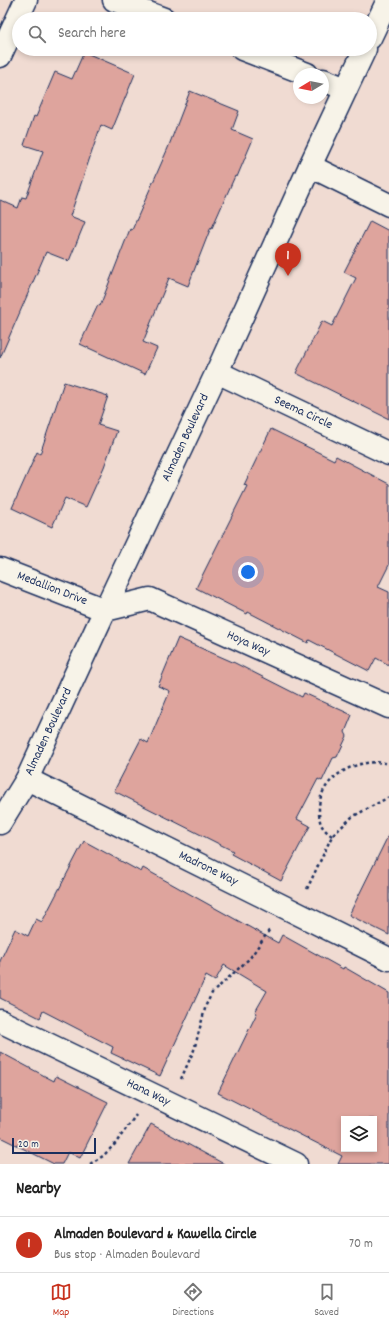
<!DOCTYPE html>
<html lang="en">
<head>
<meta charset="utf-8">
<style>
	body { margin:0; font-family:Dekko,sans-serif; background:#f6f6f6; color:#222 }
	.controls { position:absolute; right:12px; bottom:12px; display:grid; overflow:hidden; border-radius:0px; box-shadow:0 2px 6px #0003 }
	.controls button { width:36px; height:36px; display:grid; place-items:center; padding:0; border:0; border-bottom:1px solid #e0e0e0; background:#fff; color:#222; font:20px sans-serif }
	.compass { position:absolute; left:293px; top:68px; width:36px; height:36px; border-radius:50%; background:#fff; box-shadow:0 2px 6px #0003; rotate:260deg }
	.scale { position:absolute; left:12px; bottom:10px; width:84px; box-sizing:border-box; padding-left:4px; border:2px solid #1b2f5e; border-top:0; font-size:11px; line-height:14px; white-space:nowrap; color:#1b2f5e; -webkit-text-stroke:3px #f7f3e8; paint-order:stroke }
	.you { position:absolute; left:248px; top:572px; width:14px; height:14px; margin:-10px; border:3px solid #fff; border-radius:50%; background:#1a73e8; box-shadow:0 0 0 6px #1a73e833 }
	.badge { display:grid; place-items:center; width:26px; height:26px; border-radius:50%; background:#c8321e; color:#fff; font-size:13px; font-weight:700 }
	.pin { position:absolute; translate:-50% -33px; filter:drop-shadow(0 1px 2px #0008) }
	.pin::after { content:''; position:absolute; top:21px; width:14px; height:12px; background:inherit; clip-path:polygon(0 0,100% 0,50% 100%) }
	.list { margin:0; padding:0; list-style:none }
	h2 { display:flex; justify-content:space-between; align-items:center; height:52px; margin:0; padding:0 16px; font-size:17px }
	h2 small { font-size:13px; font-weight:400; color:#767676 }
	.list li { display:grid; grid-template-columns:26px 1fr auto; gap:12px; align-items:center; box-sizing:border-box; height:56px; padding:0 16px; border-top:1px solid #e0e0e0 }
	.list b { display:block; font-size:15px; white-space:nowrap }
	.list p { margin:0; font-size:13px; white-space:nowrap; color:#767676 }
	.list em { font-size:13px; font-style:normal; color:#767676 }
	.icon { flex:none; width:22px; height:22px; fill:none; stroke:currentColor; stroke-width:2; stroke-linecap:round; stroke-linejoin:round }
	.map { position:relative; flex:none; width:389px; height:1164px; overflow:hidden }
	.search { position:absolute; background:#fff; box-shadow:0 2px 6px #0003; left:12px; right:12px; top:12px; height:44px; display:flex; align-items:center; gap:10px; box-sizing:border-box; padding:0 14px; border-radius:22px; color:#767676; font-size:15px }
	.sheet { height:108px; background:#fff }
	nav { display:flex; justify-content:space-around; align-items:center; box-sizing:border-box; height:56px; border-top:1px solid #e0e0e0; background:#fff; font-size:11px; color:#767676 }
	nav a { display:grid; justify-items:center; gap:2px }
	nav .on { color:#c8321e }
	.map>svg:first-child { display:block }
	.building { fill:#dea49d; stroke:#1b2f5e; fill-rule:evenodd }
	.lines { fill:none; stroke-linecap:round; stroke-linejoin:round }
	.street-casing { stroke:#1b2f5e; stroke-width:25 }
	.secondary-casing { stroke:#1b2f5e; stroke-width:25 }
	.path { stroke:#1b2f5e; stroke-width:2.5; stroke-dasharray:3 3; stroke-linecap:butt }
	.street { stroke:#f7f3e8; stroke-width:22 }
	.secondary { stroke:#f7f3e8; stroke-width:22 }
	.labels { text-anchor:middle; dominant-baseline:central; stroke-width:4; stroke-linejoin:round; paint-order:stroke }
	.street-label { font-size:13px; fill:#1b2f5e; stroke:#f7f3e8 }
</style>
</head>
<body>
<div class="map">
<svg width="389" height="1164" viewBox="0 0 389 1164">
	<rect width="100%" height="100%" fill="#f0dbd2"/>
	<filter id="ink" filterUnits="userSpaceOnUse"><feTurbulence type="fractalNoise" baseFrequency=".025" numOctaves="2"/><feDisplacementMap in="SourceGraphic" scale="8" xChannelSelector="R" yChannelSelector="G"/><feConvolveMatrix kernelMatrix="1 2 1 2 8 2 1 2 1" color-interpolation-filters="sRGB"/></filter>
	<g filter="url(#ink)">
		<!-- building -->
		<g class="building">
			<polygon points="84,52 135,74 112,130 101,125 70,216 85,222 69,261 46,252 0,358 0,200 18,208 22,197 26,198 43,151 24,145 34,116 36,117 55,72 72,79"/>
			<polygon points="190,91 239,111 232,130 253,139 237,177 235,176 212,228 211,227 188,286 169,278 143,342 157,348 145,374 80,344 98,305 100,306 130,229 132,230 168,148"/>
			<polygon points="370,221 389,231 389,419 296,373 322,321 332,326 356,278 344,272"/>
			<polygon points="64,382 108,396 98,425 117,431 104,467 86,507 65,498 52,527 12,508 37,452 40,454"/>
			<polygon points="271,429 334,460 336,456 389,484 389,565 378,587 389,592 389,665 376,658 369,671 309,640 308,643 248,612 247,614 196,588 247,486 244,485"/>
			<polygon points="178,638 235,663 302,697 304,693 352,715 345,732 347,736 337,757 333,758 322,781 318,779 297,819 310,826 281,881 231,854 233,851 114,791 141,739 148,743 170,691 158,686"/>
			<polygon points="389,834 389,935 349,915"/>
			<path d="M84,841L141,872L143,868L278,943L282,935L343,969L344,967L389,993V1164H338L342,1156L218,1093L257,1013L255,1012L267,991L224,965L215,981L206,976L160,1076L111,1053L113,1047L43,1011L40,1018L0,998V961L15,929L28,936L36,919L42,922ZM344,1119H374V1149H344Z"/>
			<polygon points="0,1052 54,1081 56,1076 108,1102 80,1158 68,1152 62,1164 54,1164 0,1137"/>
			<polygon points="151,1124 224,1164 129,1164"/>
		</g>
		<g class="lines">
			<defs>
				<g id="street">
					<polyline points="114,0 164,19"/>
					<polyline points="370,38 388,0"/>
					<polyline points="242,49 307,74"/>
					<polyline points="0,56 26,0"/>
					<polyline points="323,80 346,89"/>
					<polyline points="310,166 389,205"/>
					<polyline points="217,372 389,454"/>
					<polyline points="105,610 217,372 310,166 365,49"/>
					<polyline points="105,610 150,599 389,707"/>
					<polyline points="27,779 389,959"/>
					<polyline points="0,1021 296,1164"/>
				</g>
				<polyline id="secondary" points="0,569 105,610 27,779 0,823"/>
			</defs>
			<!-- street casing -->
			<use href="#street" class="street-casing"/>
			<!-- secondary casing -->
			<use href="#secondary" class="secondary-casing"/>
			<!-- path -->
			<g class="path">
				<path d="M332,836C321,828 319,823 319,810C318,777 359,756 389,764"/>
				<polyline points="307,889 332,836 352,817 389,797"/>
				<polyline points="181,1079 194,1050 206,1005 212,993 250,958 270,929"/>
				<polyline points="90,1164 103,1156 115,1144 136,1115"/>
			</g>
			<!-- street -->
			<use href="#street" class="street"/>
			<!-- secondary -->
			<use href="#secondary" class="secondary"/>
		</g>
	</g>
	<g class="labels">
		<!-- street labels -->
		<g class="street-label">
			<text transform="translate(303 413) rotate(25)">Seema Circle</text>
			<text transform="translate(186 438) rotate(-65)">Almaden Boulevard</text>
			<text transform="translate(52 589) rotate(21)">Medallion Drive</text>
			<text transform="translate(248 644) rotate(24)">Hoya Way</text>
			<text transform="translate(49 732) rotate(-65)">Almaden Boulevard</text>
			<text transform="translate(208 869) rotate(26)">Madrone Way</text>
			<text transform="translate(148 1093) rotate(26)">Hana Way</text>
		</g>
	</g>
</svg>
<div class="controls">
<button><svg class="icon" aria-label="layers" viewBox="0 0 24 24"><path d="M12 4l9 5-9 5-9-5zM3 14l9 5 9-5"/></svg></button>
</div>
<svg class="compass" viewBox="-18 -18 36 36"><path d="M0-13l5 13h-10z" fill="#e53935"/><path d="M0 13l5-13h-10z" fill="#767676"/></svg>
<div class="scale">20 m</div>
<div class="you"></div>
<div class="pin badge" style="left:288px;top:276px">1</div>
<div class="search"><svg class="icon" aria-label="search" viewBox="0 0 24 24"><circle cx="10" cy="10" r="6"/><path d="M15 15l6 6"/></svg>Search here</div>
</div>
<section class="sheet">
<h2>Nearby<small></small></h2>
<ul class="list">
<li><span class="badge">1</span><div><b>Almaden Boulevard &amp; Kawella Circle</b><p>Bus stop · Almaden Boulevard</p></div><em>70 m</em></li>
</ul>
</section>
<nav>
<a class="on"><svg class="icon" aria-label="map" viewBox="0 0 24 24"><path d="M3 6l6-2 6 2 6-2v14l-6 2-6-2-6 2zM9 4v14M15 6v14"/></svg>Map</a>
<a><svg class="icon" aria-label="directions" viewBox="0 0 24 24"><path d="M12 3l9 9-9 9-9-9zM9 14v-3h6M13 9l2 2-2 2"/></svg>Directions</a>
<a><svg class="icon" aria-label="saved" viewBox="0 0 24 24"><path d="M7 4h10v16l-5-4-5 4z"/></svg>Saved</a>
</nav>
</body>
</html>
